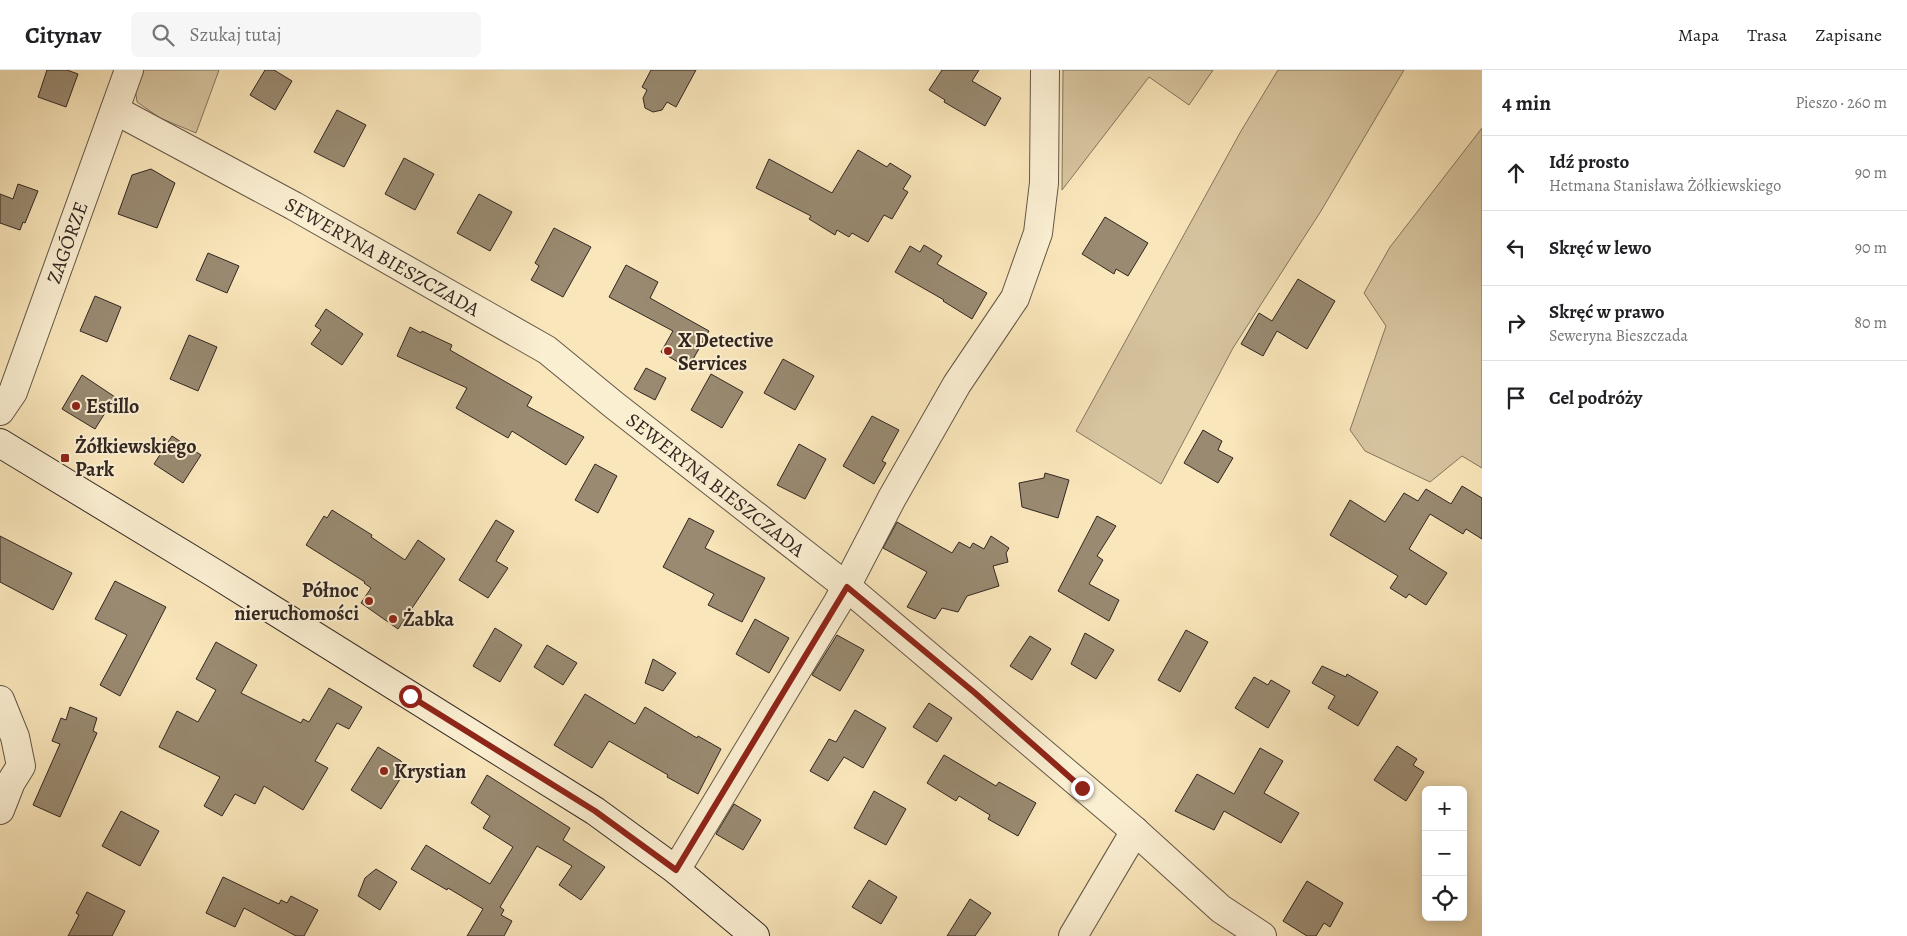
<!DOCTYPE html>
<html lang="pl">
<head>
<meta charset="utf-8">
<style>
	body { margin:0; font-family:Alegreya,serif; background:#f6f6f6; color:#202124 }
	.controls { position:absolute; right:15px; bottom:15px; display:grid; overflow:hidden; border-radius:8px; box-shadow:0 2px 12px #0003 }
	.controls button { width:45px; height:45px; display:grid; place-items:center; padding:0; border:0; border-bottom:1px solid #e0e0e0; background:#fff; color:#202124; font:25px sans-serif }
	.stop { position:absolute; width:15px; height:15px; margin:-11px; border:4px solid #8f2418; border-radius:50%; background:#fff }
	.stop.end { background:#8f2418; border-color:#fff; box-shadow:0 1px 5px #0008 }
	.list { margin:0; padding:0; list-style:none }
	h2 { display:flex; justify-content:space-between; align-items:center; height:65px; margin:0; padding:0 20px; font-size:21px }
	h2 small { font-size:16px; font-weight:400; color:#757577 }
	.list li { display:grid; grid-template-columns:32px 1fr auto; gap:15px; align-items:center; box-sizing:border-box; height:75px; padding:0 20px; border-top:1px solid #e0e0e0 }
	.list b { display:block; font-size:19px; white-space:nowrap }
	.list p { margin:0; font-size:16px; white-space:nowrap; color:#757577 }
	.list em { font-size:16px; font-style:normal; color:#757577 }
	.icon { flex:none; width:28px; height:28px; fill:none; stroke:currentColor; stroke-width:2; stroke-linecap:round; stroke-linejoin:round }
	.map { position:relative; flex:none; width:1482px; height:866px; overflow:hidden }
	header { display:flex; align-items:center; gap:30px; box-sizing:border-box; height:70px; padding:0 25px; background:#fff; border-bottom:1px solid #e0e0e0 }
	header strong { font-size:24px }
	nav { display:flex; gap:28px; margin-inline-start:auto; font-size:18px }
	.search { width:350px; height:45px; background:#f6f6f6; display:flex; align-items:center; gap:12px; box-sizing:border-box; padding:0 18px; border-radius:8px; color:#757577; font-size:19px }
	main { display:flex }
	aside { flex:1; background:#fff }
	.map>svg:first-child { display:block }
	.green { fill:#d7c5a0; stroke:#847660 }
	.building { fill:#998a71; stroke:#322621 }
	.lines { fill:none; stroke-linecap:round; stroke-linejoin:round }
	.street-casing { stroke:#645647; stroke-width:30 }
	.secondary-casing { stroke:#322621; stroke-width:30 }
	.street { stroke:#fbefd2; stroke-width:28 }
	.secondary { stroke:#fbefd2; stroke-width:28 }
	.route { stroke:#8f2418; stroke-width:6 }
	.poi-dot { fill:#8f2418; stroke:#fbefd2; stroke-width:2 }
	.labels { text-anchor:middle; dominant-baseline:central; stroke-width:4; stroke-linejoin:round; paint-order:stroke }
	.street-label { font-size:20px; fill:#322621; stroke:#fbefd2 }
	.poi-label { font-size:20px; font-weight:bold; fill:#322621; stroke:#fbefd2; text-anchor:start }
</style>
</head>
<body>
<header>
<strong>Citynav</strong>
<div class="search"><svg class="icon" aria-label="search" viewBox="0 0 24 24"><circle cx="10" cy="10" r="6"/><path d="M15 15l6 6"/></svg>Szukaj tutaj</div>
<nav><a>Mapa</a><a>Trasa</a><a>Zapisane</a></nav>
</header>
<main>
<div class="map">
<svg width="1482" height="866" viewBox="0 0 1482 866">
	<rect width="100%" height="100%" fill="#f9e6ba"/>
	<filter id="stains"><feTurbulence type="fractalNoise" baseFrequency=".004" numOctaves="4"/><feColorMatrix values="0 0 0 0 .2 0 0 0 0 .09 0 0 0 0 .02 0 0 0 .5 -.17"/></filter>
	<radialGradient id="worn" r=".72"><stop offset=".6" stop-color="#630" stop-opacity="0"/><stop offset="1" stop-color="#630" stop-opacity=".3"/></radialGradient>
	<!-- green -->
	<g class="green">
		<polygon points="141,0 219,0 196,63 160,48 137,32 135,17"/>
		<polygon points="1063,0 1213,0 1189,35 1149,7 1062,120"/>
		<polygon points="1278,0 1404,0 1321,141 1233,278 1161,414 1076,361 1241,61"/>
		<polygon points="1482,58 1482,398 1462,386 1430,412 1365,381 1350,360 1386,256 1364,223 1390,177"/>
	</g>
	<!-- building -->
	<g class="building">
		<polygon points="47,0 67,0 78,4 66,37 38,27"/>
		<polygon points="265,0 274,0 292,11 275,40 250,25"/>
		<polygon points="651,0 696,0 676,37 667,32 662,40 653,42 645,38 643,28 647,20 642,17"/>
		<polygon points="942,0 979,0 972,11 1001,28 985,56 944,32 945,30 929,20"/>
		<polygon points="337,40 366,55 344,97 314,82"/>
		<polygon points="858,80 887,97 890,93 911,106 903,119 908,122 892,149 884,145 868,172 852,163 849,167 837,160 835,165 809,149 811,146 756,118 769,89 832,123"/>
		<polygon points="404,88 434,104 415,140 385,124"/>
		<polygon points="151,99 175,113 157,158 118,144 132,105"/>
		<polygon points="18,114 38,121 25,153 23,152 20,160 0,153 0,124 13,129"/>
		<polygon points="479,124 512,142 490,181 457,163"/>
		<polygon points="1105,147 1148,173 1128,206 1116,199 1114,204 1082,184"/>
		<polygon points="554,158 591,177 563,227 531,210 539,196 535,193"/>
		<polygon points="924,175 942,186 937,194 987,223 972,249 943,231 944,230 895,202 910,176 920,182"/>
		<polygon points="208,183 239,196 227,223 196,210"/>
		<polygon points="626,195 658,212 650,228 709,261 688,298 661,282 673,261 609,227"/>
		<polygon points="1298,209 1335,231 1307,279 1277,261 1263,286 1241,274 1259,243 1272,251"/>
		<polygon points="95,226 121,237 107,272 80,261"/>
		<polygon points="326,239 363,264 342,295 311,274 321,260 315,256"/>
		<polygon points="410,257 421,263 422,261 452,275 450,280 532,327 527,336 584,367 566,395 512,361 508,368 456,338 467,318 397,286"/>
		<polygon points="189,265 217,277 198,321 170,309"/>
		<polygon points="783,289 814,306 795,340 764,323"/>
		<polygon points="646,298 666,308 655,330 634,319"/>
		<polygon points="711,304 743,322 722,358 691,340"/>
		<polygon points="82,305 115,327 95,359 62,339"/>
		<polygon points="872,346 899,360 882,391 886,393 874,414 843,396"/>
		<polygon points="1203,360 1222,371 1218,380 1233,388 1218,413 1184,393"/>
		<polygon points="172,366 201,385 183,413 154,394"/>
		<polygon points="799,374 826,389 805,429 777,415"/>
		<polygon points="595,394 617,406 598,443 575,430"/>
		<polygon points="1045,403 1069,410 1058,448 1022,437 1019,413 1044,408"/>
		<polygon points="1462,416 1482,428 1482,469 1466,459 1463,464 1430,444 1409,479 1447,503 1426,535 1409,524 1406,528 1390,518 1398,506 1330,465 1350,430 1385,452 1404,423 1418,431 1426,419 1451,434"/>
		<polygon points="332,440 372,465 371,467 405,490 418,470 445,489 398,559 361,533 371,518 364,513 365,512 306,475 324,446 327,448"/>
		<polygon points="1097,446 1116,456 1097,486 1103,490 1089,514 1119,530 1109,551 1058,521"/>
		<polygon points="689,448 714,461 705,478 765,508 742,552 708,535 714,524 663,497"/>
		<polygon points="496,450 514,461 496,491 508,498 488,528 459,510"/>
		<polygon points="897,452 952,483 959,472 970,478 973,473 984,479 991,466 1009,478 1006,483 1008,492 993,496 999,516 967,526 958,542 942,538 935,549 907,537 927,502 883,478"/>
		<polygon points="0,466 72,503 53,540 0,512"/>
		<polygon points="115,511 166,537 120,626 100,615 127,565 95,549"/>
		<polygon points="755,549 789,568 769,603 736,584"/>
		<polygon points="495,558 522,575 500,612 473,596"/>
		<polygon points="1186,560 1208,572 1180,622 1158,610"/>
		<polygon points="1085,563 1114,580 1096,609 1071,594"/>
		<polygon points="837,565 864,580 840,621 812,605"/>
		<polygon points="1030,566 1051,579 1032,610 1010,596"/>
		<polygon points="216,572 257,595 241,623 301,653 303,649 309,652 329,618 362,637 349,659 337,653 315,691 328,698 303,740 264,716 255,734 235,724 222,746 204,736 220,707 159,677 177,641 198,652 216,620 196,609"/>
		<polygon points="547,575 577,593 563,615 534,597"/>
		<polygon points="653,589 676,603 663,621 645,613"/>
		<polygon points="1322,596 1346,607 1347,604 1378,622 1358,656 1328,638 1335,626 1312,613"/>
		<polygon points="1254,607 1268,615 1271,610 1290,621 1268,658 1235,638"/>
		<polygon points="585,624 635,654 645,637 697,668 698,666 721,679 698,724 667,707 668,705 609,671 592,698 554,675"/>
		<polygon points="929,633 952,648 937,672 913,657"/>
		<polygon points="70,637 97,648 93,661 97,663 60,747 33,735 60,674 52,671 61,648 66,650"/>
		<polygon points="855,640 886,658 863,698 844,687 828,711 810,701 829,669 836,672"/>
		<polygon points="1397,676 1417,689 1413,695 1424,702 1406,731 1374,710"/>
		<polygon points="378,677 401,691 404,698 404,703 381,739 351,720"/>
		<polygon points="1260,678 1283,691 1264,723 1299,743 1281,773 1224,741 1214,760 1175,741 1197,704 1234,724"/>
		<polygon points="944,685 996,716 999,712 1036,733 1018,766 988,749 990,745 959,726 956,731 927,713"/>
		<polygon points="487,705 570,758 563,770 605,797 581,830 559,815 572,796 537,776 500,837 504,840 501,845 512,851 504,866 467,866 483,839 448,818 447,820 411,799 426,775 490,814 513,777 483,758 490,746 471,733"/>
		<polygon points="874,721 906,739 886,775 854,758"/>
		<polygon points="734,734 761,750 743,780 716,764"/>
		<polygon points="121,741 159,761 140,796 102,776"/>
		<polygon points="376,799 397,812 380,840 358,826 365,808"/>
		<polygon points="223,807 279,834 281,830 287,833 291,826 318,840 304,866 296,866 244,838 235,857 206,843"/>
		<polygon points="869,810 897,827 881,854 852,837"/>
		<polygon points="1307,811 1343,833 1330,857 1324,853 1316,866 1307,866 1283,851"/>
		<polygon points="87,822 125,841 112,866 68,866 79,845 76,843"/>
		<polygon points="970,829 991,843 975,866 947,866"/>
	</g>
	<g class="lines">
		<defs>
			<g id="street">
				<path id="s1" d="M115,40L294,136L547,280L614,335L847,517L1135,761L1221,839L1262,866"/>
				<path id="s2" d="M0,341L13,322L129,0"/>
				<polyline points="0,630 15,667 21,696 11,712 0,740"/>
				<polyline points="676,800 838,532 892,428 957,314 1015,228 1038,163 1044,113 1045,0"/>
				<polyline points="1073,866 1135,761"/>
			</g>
			<polyline id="secondary" points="0,373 214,503 595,741 676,800 755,866"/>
		</defs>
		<!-- street casing -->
		<use href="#street" class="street-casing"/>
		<!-- secondary casing -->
		<use href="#secondary" class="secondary-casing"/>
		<!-- street -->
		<use href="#street" class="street"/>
		<!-- secondary -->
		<use href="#secondary" class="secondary"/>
	</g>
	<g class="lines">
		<!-- route -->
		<polyline class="route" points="410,626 595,741 676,800 847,517 975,623 1082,718"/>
	</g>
	<!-- markers -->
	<g class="poi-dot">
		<circle cx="668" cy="281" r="5"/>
		<circle cx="76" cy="336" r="5"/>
		<rect x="60" y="383" width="10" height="10" rx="2.5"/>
		<circle cx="369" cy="531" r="5"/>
		<circle cx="393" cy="549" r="5"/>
		<circle cx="384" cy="701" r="5"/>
	</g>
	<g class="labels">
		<!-- street labels -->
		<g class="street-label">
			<text stroke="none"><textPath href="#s2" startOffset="182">ZAGÓRZE</textPath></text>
			<text stroke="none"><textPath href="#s1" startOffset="305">SEWERYNA BIESZCZADA</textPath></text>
			<text stroke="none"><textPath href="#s1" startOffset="710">SEWERYNA BIESZCZADA</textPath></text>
		</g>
		<!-- poi labels -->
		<g class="poi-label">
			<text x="678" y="270">X Detective<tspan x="678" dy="23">Services</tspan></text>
			<text x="86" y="336">Estillo</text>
			<text x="75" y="376">Żółkiewskiego<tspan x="75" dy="23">Park</tspan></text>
			<text x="359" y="520" text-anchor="end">Północ<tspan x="359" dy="23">nieruchomości</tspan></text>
			<text x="403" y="549">Żabka</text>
			<text x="394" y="701">Krystian</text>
		</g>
	</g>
	<rect width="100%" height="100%" filter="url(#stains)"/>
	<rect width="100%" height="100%" fill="url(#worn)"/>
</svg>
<div class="controls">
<button>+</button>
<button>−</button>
<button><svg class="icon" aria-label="locate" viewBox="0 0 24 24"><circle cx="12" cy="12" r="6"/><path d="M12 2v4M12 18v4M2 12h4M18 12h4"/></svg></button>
</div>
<div class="stop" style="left:410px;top:626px"></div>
<div class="stop end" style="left:1082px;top:718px"></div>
</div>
<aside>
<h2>4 min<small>Pieszo · 260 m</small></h2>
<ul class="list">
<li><svg class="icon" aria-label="ahead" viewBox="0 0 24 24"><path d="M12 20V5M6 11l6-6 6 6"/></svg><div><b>Idź prosto</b><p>Hetmana Stanisława Żółkiewskiego</p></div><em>90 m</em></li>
<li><svg class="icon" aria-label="left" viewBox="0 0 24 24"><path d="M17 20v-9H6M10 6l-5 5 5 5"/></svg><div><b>Skręć w lewo</b></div><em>90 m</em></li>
<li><svg class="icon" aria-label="right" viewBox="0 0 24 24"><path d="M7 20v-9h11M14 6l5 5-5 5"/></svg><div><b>Skręć w prawo</b><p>Seweryna Bieszczada</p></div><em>80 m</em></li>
<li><svg class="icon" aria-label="arrive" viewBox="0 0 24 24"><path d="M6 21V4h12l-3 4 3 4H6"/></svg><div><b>Cel podróży</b></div></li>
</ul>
</aside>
</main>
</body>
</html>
